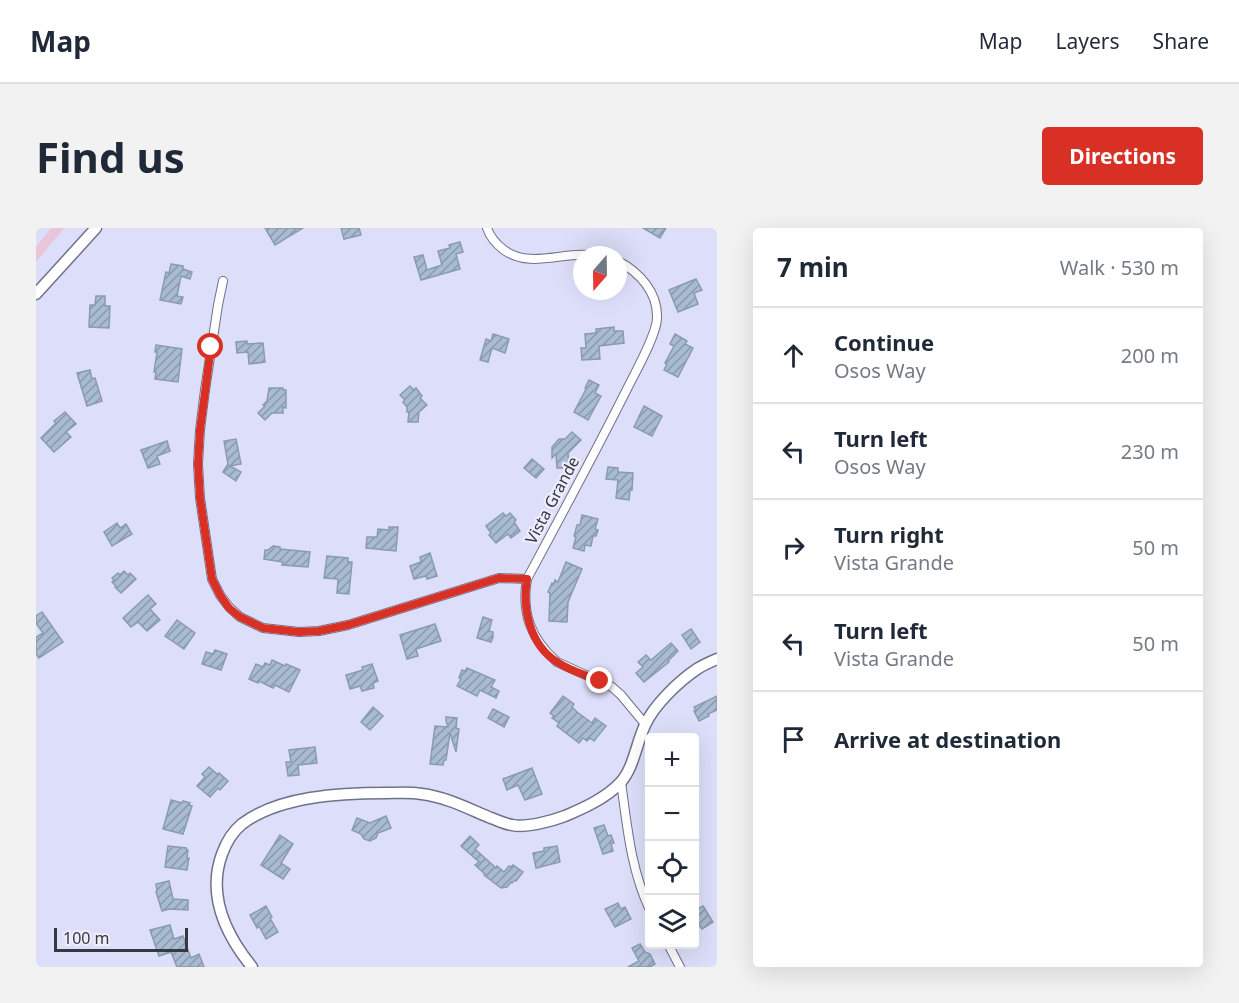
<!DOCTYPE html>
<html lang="en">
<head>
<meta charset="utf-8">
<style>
	body { margin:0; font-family:"Noto Sans",sans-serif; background:#f2f2f3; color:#1f2937 }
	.controls { position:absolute; right:18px; bottom:18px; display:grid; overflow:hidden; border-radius:6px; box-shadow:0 6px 24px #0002 }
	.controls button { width:54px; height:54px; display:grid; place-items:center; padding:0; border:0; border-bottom:2px solid #e0e1e3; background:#fff; color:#1f2937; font:30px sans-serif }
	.compass { position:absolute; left:537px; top:18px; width:54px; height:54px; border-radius:50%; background:#fff; box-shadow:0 6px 24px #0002; rotate:200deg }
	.scale { position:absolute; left:18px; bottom:15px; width:134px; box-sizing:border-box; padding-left:6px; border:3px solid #373742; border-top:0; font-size:16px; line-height:21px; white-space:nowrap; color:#373742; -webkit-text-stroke:4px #ecedfd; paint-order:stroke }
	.stop { position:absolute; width:18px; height:18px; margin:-14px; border:4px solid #d93025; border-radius:50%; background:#fff }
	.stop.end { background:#d93025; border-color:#fff; box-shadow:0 2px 6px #0008 }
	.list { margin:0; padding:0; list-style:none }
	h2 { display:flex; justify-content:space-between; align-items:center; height:78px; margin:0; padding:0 24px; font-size:26px }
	h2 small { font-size:20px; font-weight:400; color:#747a83 }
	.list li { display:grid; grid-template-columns:39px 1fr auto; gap:18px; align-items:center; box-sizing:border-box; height:96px; padding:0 24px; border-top:2px solid #e0e1e3 }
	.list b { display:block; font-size:22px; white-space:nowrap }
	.list p { margin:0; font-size:20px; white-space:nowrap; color:#747a83 }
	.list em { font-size:20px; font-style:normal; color:#747a83 }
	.icon { flex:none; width:33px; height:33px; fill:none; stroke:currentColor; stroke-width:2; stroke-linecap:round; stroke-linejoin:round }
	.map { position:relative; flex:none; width:681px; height:739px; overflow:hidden; border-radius:6px }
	header { display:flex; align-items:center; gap:36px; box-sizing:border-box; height:84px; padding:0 30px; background:#fff; border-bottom:2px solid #e0e1e3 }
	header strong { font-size:28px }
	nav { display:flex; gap:33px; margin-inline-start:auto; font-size:21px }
	.intro { display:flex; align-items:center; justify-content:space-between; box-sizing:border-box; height:144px; padding:0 36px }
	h1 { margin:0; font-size:42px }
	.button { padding:15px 27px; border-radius:6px; background:#d93025; color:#fff; font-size:21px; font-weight:700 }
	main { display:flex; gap:36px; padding:0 36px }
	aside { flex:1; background:#fff; border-radius:6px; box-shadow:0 6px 24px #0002 }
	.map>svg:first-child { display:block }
	.grass { fill:#e8c5d9 }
	.building { fill:url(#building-hatch); stroke:#899bb0; stroke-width:1.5 }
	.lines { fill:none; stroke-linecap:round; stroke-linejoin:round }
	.minor-casing { stroke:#707189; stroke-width:10 }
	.tertiary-casing { stroke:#707189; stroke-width:13 }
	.minor { stroke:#fff; stroke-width:8 }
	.tertiary { stroke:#fff; stroke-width:10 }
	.route { stroke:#d93025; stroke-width:8 }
	.labels { text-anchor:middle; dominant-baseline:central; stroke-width:4.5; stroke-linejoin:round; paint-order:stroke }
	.street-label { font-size:16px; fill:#373742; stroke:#ecedfd }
</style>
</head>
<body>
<header>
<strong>Map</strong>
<nav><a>Map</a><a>Layers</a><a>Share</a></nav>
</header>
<div class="intro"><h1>Find us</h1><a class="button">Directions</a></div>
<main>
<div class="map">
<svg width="681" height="739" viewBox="0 0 681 739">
	<defs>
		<pattern id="building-hatch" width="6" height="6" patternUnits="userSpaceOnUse" patternTransform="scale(1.5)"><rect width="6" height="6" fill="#a9bbd1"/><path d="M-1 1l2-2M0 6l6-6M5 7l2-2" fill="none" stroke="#8a99ab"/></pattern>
	</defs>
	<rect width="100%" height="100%" fill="#dddffa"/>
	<!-- grass -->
	<polygon class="grass" points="15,0 28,0 0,34 0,19"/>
	<!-- building -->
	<g class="building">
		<polygon points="229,0 267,0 239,17"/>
		<polygon points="305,0 323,0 325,7 308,11"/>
		<polygon points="607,0 630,0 624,10"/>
		<polygon points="424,14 427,24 420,26 424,41 385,52 378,29 387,27 391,42 406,37 402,23 414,20 413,17"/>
		<polygon points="135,36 147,38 147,41 156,44 154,51 145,48 141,68 147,69 145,76 124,72 130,44 133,45"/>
		<polygon points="660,51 666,62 658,65 662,76 642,84 633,62"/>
		<polygon points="60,68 69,68 69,78 74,78 73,100 53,99 54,77 59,77"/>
		<polygon points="578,99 578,103 587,103 588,115 563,118 564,131 546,132 545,120 550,120 549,106 560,105 560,101"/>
		<polygon points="457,106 473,111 469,125 456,120 452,134 444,132 450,111 455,113"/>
		<polygon points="639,106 651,113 649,116 657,120 642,149 628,142 631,136 629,135 638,118 634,116"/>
		<polygon points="211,113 211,116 227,115 229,134 213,136 212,124 201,125 200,114"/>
		<polygon points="120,117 146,121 142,154 119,151 120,144 118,144 121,124 119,124"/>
		<polygon points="54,142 56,151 59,150 66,173 51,178 41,145"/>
		<polygon points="553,152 563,157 559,165 565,168 552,192 538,184 550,161 549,160"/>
		<polygon points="374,158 378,162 380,160 386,168 384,170 391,177 383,184 382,194 372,194 373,184 371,184 371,179 367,174 369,172 364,167"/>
		<polygon points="233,160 247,160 247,162 250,162 250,180 247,179 247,185 236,185 229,192 222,185 229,178 227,177 231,173"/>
		<polygon points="608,178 626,188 616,208 598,199"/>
		<polygon points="29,184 40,196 30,204 35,209 18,224 5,210 20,195 18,193"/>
		<polygon points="536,204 545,212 532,225 533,240 521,240 520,226 516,230 516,219 523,211 529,211"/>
		<polygon points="200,211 205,236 194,238 205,244 200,253 187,244 192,236 188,213"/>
		<polygon points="131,213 134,223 121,228 124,236 112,240 105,222"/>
		<polygon points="496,231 508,241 500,250 488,240"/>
		<polygon points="572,239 582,240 582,244 597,245 596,262 594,262 593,272 580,270 582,252 570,251"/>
		<polygon points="467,285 470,288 474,285 480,292 478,294 484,303 475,310 472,306 460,315 453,307 455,305 450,298"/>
		<polygon points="546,287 562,291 559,301 562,302 560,308 557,308 555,318 549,317 548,323 537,320 540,309 538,308 541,297 544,297"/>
		<polygon points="81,295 84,300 90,296 96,306 76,318 68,304"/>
		<polygon points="353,299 362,299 360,323 330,320 331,309 341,309 342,301 353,302"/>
		<polygon points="237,318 244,319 244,321 274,324 272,339 246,337 247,334 228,331 229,322 232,322"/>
		<polygon points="394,325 401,348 391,351 390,348 378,351 374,338 385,334 384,329"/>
		<polygon points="291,328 312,330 312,334 316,334 313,366 301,365 302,351 288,350"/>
		<polygon points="530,334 546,341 532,374 531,394 513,393 514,365 512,364 516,355 518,356 519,352 522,354"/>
		<polygon points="88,343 92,347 94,345 100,351 85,365 79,359 80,358 76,354 78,352 76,350 82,345 84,347"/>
		<polygon points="112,367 120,376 114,381 124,392 111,403 102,394 95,399 87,390"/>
		<polygon points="6,384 27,414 3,430 0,426 0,409 7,405 0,395 0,388"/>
		<polygon points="447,389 456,392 453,403 457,404 457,409 455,414 441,410"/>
		<polygon points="141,392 159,405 148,421 129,408"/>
		<polygon points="399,396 405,413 380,421 382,428 371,431 364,407"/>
		<polygon points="655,401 664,414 655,421 646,407"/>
		<polygon points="635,415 642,423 632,433 633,434 608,454 600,445 607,439 602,434 610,427 615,432"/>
		<polygon points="179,422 191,426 185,442 166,436 170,424 177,426"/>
		<polygon points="236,432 249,438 250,436 264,442 253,464 239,457 237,460 223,453 222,455 213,451 220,436 227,439 229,435 234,437"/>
		<polygon points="336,436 342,453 337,455 338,460 326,463 324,458 314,461 310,447 327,442 326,439"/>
		<polygon points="431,440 459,452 455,459 463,463 460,470 444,462 441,468 421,458 425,451 423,450 426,442 429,443"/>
		<polygon points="527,468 538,476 536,479 541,484 556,495 559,490 570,498 558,513 554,510 551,513 547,510 543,515 521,498 523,495 516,490 518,488 514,485"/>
		<polygon points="681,468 681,482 672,486 673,488 663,493 658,483 660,483 658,479"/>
		<polygon points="337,479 347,488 334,502 325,494"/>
		<polygon points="457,481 473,489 468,499 452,490"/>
		<polygon points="410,489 421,490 420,500 423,501 420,524 414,505 410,532 408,532 407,537 394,536 399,498 412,499 410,493"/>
		<polygon points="279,519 281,535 262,537 263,547 252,548 250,534 255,534 253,522"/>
		<polygon points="173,539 181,546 183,545 192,553 184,562 182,560 174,569 161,558 169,549 166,546"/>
		<polygon points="496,540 506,566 489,572 482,557 471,562 467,551"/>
		<polygon points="135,572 146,575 147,573 154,575 153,577 156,578 147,606 127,601"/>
		<polygon points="350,588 355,600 342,605 340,610 334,613 328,611 325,606 316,602 321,590 334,595"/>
		<polygon points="568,597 572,608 575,607 578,615 575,616 577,623 567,626 558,600"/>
		<polygon points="244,607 257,616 245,635 254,641 247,651 225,637"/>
		<polygon points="434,608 443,617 439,621 460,640 461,638 468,644 473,638 475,639 477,637 487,644 480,653 479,652 476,655 475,654 471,659 465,660 448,647 449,646 439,637 443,634 425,618"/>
		<polygon points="132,618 150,620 150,621 152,622 151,630 153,630 151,642 129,639"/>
		<polygon points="521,618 524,634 500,640 497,625 508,623 508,620"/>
		<polygon points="133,653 137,671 152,672 152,682 133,681 126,683 120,664 121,663 120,656"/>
		<polygon points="582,675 585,681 589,679 595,691 579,699 569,681"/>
		<polygon points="230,678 236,689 234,690 242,704 230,711 223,698 221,700 214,687"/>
		<polygon points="667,678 677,694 666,701 664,698 661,700 658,695 658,683"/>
		<polygon points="134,697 138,711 147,708 155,730 163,726 168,739 141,739 135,724 123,728 114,702"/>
		<polygon points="604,716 609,724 614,726 619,736 614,739 592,739 603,733 596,720"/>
	</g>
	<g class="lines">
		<defs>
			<g id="minor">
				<path d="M451,0C454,9 460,16 468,22C493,40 523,25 551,27"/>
				<path d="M582,33C603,44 622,64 621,90C621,106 599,145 591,161C559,225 525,288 491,351C485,385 495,411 521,434L576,459L585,467L609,496"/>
				<polyline points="187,53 182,77 169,162 164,202 162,236 164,270 176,351 184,367 193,379 204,389 227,400 263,404 283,403 312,397 463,350 491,351"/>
				<path d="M585,554C591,597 595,643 614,682"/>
				<polyline points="632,716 644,739"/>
			</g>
			<g id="tertiary">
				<polyline points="0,66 60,0"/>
				<path d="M216,739C190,707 171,667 186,626C190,615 196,604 206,596C243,568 304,565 350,565C362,565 374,564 386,566C410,569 433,581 455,590C461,592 469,596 476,597C490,600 516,593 529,588C548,580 570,570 584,555C598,540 600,516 609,497C618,477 643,453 661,441C667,437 674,434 681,431"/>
			</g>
		</defs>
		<!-- minor casing -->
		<use href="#minor" class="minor-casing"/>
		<!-- tertiary casing -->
		<use href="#tertiary" class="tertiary-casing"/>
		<!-- minor -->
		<use href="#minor" class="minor"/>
		<!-- tertiary -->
		<use href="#tertiary" class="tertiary"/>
	</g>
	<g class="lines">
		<!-- route -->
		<path class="route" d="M175,119L164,202L162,236L164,270L176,351L184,367L193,380L204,389L227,400L263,404L283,403L312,397L463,350L491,351C486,381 494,417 521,434C534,443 550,447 564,453"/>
	</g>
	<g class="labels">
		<!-- street labels -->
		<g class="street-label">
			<text transform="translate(516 272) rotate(-62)">Vista Grande</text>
		</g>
	</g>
</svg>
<div class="controls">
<button>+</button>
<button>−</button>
<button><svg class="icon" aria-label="locate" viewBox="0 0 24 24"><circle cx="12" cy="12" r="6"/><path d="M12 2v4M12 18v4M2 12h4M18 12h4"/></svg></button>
<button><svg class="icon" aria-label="layers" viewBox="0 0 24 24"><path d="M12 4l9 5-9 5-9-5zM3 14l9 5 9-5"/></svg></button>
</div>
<svg class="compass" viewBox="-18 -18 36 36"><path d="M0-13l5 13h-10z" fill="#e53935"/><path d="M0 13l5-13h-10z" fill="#747a83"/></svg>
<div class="scale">100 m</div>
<div class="stop" style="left:175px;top:119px"></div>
<div class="stop end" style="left:564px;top:453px"></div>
</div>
<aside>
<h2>7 min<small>Walk · 530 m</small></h2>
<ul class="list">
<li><svg class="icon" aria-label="ahead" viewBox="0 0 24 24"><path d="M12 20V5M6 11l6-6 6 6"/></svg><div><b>Continue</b><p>Osos Way</p></div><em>200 m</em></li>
<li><svg class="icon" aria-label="left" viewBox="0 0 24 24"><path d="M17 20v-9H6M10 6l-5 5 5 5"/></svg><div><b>Turn left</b><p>Osos Way</p></div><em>230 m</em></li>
<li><svg class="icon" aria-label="right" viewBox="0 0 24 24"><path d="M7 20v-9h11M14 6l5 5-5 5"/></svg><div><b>Turn right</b><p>Vista Grande</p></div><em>50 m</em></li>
<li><svg class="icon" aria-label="left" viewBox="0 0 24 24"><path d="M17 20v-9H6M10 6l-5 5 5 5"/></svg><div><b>Turn left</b><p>Vista Grande</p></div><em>50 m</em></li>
<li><svg class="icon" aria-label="arrive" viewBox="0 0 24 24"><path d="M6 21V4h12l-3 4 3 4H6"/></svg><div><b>Arrive at destination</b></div></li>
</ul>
</aside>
</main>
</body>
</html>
